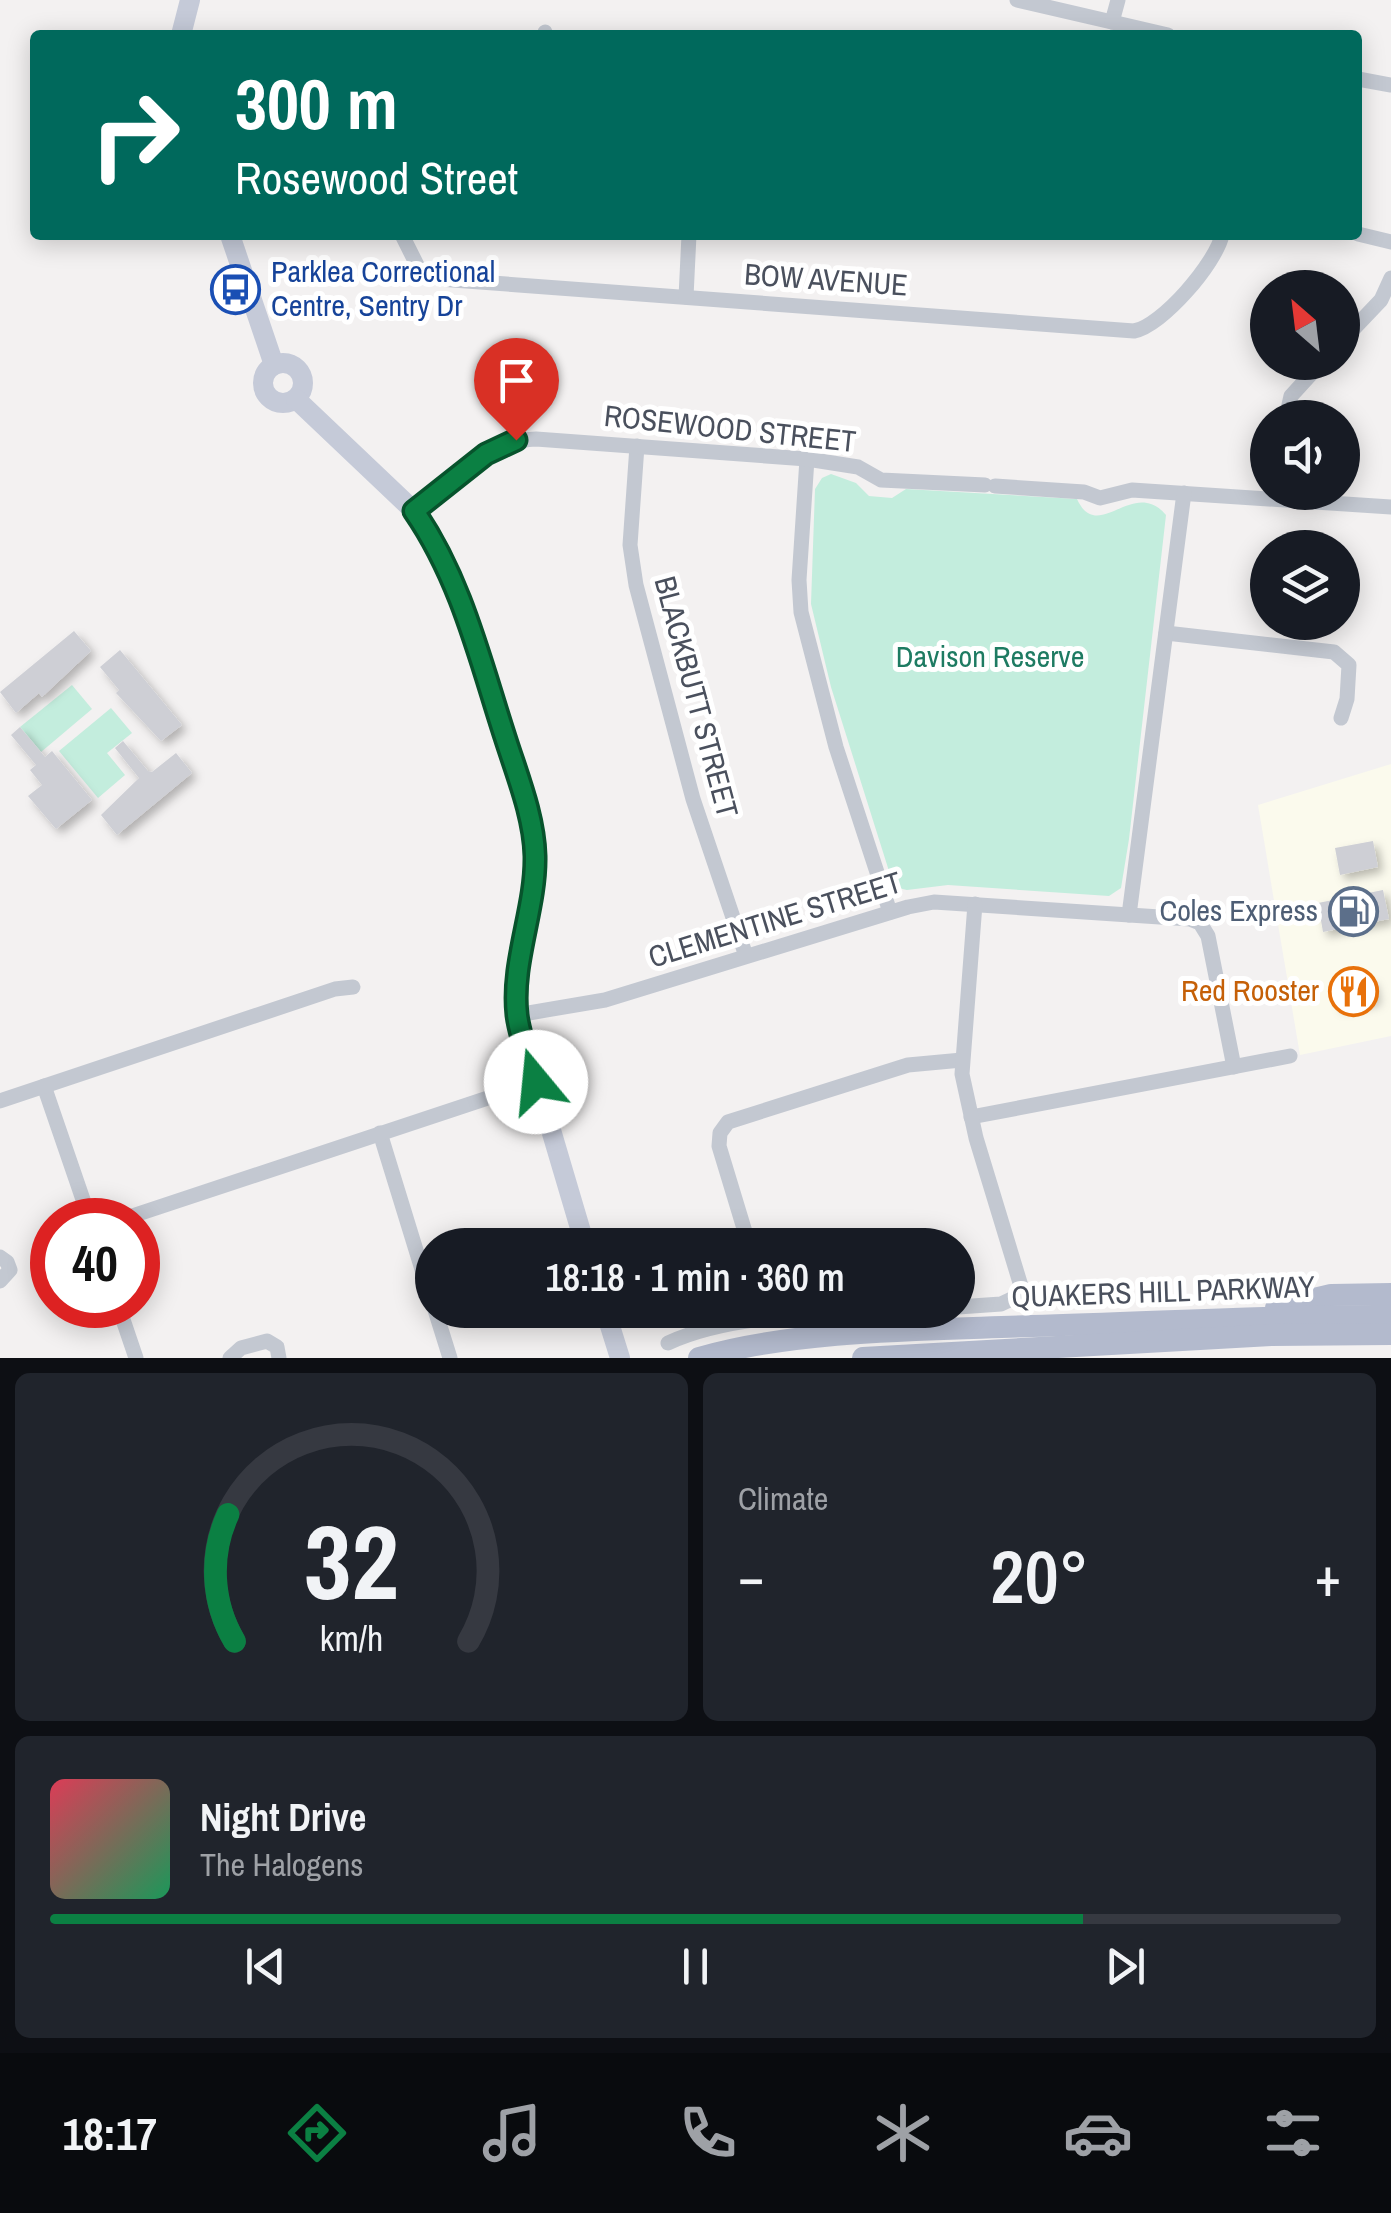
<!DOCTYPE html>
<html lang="en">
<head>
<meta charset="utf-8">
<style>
	:root { --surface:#171b24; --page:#20242c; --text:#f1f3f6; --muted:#9ea1a6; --line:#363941; --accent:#0b8043 }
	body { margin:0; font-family:"Archivo Narrow",sans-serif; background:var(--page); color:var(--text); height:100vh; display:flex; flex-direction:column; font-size:38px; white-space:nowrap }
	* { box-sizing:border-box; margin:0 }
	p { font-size:32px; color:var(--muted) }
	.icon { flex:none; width:55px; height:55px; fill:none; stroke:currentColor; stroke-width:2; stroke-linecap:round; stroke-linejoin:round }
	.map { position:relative; height:1358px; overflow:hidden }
	.side { display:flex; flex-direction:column; gap:15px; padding:15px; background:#0d0f14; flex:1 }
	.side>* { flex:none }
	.hud { position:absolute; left:30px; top:30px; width:1332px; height:210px; border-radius:10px; box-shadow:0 5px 25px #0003; background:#00695c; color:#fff; overflow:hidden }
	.needle { width:65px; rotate:332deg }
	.fabs { position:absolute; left:1250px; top:270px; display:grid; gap:20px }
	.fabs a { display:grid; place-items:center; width:110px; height:110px; border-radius:50%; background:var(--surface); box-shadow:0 5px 25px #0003; font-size:50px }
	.speed { position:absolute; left:30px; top:1198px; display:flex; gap:20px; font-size:50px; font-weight:700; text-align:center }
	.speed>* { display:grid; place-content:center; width:130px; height:130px; border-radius:50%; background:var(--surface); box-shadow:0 5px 25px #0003; line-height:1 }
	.speed .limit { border:15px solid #d22; background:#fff; color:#111 }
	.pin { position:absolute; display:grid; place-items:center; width:85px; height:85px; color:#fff; margin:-102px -42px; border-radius:50% 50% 50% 0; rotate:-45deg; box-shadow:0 0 10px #0007 }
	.pin .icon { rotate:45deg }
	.me { position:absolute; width:110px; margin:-55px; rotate:343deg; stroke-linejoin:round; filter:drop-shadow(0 0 8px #0008) }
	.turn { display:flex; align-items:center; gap:35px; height:210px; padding:0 40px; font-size:45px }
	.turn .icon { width:130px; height:130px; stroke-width:2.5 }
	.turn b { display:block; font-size:70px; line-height:85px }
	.big { font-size:75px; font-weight:600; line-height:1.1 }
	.side .tile { flex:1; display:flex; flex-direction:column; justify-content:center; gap:15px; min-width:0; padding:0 35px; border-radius:15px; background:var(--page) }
	.side .dial { align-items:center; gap:0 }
	.dial svg { height:260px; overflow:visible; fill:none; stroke:var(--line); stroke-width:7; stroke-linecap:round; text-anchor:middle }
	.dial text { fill:var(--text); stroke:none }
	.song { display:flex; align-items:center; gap:30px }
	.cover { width:120px; height:120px; border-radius:15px; background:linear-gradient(135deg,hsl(350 70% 55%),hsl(150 70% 35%)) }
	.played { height:10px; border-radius:5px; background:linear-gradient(90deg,var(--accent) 80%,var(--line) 80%) }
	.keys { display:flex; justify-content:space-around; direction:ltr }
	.heat { display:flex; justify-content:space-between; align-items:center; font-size:55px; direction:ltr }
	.side .tiles { flex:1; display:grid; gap:15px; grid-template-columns:1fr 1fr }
	.tile:last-child { grid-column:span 2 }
	.trip { position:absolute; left:415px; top:1228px; width:560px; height:100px; border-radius:50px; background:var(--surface); box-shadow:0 5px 25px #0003; font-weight:600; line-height:100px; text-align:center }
	.tabs { display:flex; height:160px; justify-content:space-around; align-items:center; background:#090b0e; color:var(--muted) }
	.tabs .icon { width:70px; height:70px }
	.tabs .on { color:var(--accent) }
	.tabs b { font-size:45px; color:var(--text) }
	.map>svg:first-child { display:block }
</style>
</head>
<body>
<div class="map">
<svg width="1391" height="1358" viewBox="0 0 1391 1358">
	<defs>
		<filter id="shadow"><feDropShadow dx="5" dy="5" stdDeviation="5" flood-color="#0004"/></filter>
	</defs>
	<rect width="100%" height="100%" fill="#f3f1f1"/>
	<path fill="#fbfaed" d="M1391 764V1036L1300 1055 1258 805Z"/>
	<g fill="#c3eddd">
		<path d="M831 474 856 483 869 496 892 498 906 489 1077 499C1098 545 1133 476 1166 515L1129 839 1121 888 1109 896 948 885 907 890 894 887 831 687 811 604 815 489 822 478Z"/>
		<path d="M72 685 92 709 41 752 20 727Z"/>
		<path d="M111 708 132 733 107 753 125 775 98 798 59 751Z"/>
	</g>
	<g fill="#cecfd5" filter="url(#shadow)">
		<path d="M74 631 91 651 42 697 39 693 16 713 0 692Z"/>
		<path d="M120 650 182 725 161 741 116 693 119 690 100 667Z"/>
		<path d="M20 727 45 757 52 751 92 800 56 829 28 796 42 785 30 770 36 765 11 735Z"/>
		<path d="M123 741 148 771 152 772 176 753 192 773 117 835 101 815 139 778 115 748Z"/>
		<path d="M1373 841 1378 867 1340 875 1335 848Z"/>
		<path d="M1383 890 1389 919 1323 932 1318 903Z"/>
		<path d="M1372 979 1376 1000 1337 1007 1334 986Z"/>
	</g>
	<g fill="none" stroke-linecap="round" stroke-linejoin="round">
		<g stroke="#c3c8d1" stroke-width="15">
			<path d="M1017 0 1168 35"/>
			<path d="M1112 22 1118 0"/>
			<path d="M545 32 546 35"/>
			<path d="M1358 79 1391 85"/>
			<path d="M1358 234 1391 242"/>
			<path d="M402 235 419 269 439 279 1134 331C1162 326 1216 263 1222 235"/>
			<path d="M686 297 689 235"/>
			<path d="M1342 341 1381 300 1391 278"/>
			<path d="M1286 418 1291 396 1322 362"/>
			<path d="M637 446 630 545 636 585 693 799 746 956"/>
			<path d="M807 459 799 580 801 612 836 747 890 912"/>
			<path d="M995 486 1084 492 1100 498 1132 490 1391 507"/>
			<path d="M414 511C451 483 487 441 536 439L807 459 858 467 881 480 985 485"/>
			<path d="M1166 633 1334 652 1349 665 1347 699 1341 718"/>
			<path d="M1129 915 1184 493"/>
			<path d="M517 1015 605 1000 908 907 934 902 1190 919 1200 923 1208 936 1234 1067"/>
			<path d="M44 1086 90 1220"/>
			<path d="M0 1101 335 989 353 987"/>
			<path d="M971 1117 1290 1056"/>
			<path d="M380 1133 432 1302"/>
			<path d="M120 1220 536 1082"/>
			<path d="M749 1245 719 1146 720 1133 728 1122 908 1065 962 1060"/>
			<path d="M0 1257 7 1262 10 1270 0 1281"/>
			<path d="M118 1305 136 1358"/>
			<path d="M958 1307 1001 1304 1018 1296 1021 1286 976 1138 962 1074 975 904"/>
			<path d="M435 1310 450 1358"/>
			<path d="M668 1343C730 1314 824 1314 892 1310"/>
			<path d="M230 1358 241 1348 267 1341 277 1347 279 1358"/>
		</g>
		<g stroke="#c5cad8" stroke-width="20">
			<path d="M181 35 190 0"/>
			<path d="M230 235 274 365"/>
			<circle cx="283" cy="383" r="20"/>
			<path d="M296 399 414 511 438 547 454 582 519 782 533 834V884L518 978 517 1015 585 1245"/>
			<path d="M605 1310 620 1358"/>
		</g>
		<g stroke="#b3bacd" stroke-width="22">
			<path d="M1276 1308 1331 1295 1391 1294"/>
			<path d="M699 1358C798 1329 928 1330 1032 1326 1152 1323 1271 1315 1391 1316"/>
			<path d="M863 1358 1271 1335 1391 1334"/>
		</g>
	</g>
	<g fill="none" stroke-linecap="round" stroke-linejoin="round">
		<defs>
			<path id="route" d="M516 440 486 454 414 511C461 579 480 660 505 737 517 775 534 816 535 856 536 909 511 962 517 1015 520 1038 529 1060 536 1082"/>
		</defs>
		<use href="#route" stroke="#07532c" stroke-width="25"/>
		<use href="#route" stroke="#0b8043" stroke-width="18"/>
	</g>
	<defs>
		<symbol id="bus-ring" viewBox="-11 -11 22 22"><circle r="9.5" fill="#fff" stroke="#1a4fb4" stroke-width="1.5"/><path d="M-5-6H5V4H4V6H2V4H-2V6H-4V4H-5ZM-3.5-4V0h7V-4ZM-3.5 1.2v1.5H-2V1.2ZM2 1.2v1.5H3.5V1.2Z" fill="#1a4fb4"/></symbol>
		<symbol id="fuel-ring" viewBox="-11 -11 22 22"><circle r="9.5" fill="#fff" stroke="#5c6f8a" stroke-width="1.5"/><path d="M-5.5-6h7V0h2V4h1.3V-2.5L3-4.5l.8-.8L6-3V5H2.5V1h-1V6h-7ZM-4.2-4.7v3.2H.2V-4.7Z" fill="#5c6f8a"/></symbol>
		<symbol id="restaurant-ring" viewBox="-11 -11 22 22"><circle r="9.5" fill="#fff" stroke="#e8710a" stroke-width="1.5"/><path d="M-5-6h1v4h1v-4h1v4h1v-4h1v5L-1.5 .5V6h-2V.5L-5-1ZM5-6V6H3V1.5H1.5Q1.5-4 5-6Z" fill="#e8710a"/></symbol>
	</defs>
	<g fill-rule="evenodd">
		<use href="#bus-ring" x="208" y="262" width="55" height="55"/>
		<use href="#fuel-ring" x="1326" y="884" width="55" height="55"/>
		<use href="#restaurant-ring" x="1326" y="964" width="55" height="55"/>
	</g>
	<g text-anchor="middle" stroke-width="10" stroke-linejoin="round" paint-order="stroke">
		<g font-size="30" fill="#164399" stroke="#fff" text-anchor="start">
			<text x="271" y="282">Parklea Correctional<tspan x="271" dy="34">Centre, Sentry Dr</tspan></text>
		</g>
		<g font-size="30" fill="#4a505d" stroke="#fff">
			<text transform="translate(826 280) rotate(4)" y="10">BOW AVENUE</text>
			<text transform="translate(730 429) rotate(6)" y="10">ROSEWOOD STREET</text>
			<text transform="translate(696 697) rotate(75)" y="10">BLACKBUTT STREET</text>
			<text transform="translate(775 920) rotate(-17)" y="10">CLEMENTINE STREET</text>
			<text transform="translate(1163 1292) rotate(-2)" y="10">QUAKERS HILL PARKWAY</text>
		</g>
		<g font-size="30" fill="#1e7b62" stroke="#fff">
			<text x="990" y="667">Davison Reserve</text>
		</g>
		<g font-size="30" fill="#4e5e75" stroke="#fff" text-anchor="end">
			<text x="1318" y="921">Coles Express</text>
		</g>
		<g font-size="30" fill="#c56008" stroke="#fff" text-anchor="end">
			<text x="1319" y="1001">Red Rooster</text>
		</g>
	</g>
</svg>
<div class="fabs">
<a><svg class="needle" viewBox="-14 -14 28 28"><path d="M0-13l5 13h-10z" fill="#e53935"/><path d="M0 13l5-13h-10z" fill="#9ea1a6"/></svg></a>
<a><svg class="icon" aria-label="sound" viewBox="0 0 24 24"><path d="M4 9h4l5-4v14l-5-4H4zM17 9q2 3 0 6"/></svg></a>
<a><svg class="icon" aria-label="layers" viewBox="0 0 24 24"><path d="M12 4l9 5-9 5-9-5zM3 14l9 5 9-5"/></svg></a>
</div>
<div class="speed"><div class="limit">40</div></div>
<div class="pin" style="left:516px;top:440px;background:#d93025"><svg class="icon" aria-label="arrive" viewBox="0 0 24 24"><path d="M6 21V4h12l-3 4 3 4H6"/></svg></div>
<svg class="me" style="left:536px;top:1082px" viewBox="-20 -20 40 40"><circle r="19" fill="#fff"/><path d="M0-13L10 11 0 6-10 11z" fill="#0b8043"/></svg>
<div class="trip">18:18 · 1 min · 360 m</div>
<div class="hud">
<div class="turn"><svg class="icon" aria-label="right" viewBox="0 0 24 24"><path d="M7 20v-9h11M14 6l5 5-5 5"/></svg><div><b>300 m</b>Rosewood Street</div></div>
</div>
</div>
<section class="side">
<div class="tiles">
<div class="tile dial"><svg viewBox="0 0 100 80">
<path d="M14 69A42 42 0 1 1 86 69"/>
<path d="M14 69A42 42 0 0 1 12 30" stroke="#0b8043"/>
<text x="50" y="56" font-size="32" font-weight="700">32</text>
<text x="50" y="72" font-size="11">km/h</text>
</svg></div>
<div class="tile"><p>Climate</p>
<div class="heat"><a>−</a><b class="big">20°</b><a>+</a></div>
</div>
<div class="tile">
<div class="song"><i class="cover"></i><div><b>Night Drive</b><p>The Halogens</p></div></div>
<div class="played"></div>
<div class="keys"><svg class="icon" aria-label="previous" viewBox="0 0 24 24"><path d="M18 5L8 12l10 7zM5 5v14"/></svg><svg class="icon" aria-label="pause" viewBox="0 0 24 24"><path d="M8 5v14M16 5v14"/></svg><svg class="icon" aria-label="next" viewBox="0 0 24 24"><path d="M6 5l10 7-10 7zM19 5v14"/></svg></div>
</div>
</div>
</section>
<nav class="tabs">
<b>18:17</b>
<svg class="icon on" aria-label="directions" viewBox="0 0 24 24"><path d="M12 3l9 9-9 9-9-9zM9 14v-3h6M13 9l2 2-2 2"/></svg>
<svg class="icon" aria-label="music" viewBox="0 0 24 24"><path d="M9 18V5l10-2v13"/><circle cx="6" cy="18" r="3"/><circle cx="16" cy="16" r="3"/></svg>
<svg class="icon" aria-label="phone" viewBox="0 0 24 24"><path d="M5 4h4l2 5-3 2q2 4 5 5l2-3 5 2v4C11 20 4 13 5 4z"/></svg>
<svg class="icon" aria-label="climate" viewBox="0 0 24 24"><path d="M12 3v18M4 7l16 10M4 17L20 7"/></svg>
<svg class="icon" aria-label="car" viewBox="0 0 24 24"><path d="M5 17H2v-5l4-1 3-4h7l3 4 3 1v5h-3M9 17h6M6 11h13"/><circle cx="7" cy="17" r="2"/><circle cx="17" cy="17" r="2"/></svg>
<svg class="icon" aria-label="filters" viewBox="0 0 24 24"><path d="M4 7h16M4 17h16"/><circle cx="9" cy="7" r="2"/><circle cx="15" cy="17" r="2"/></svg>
</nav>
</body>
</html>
